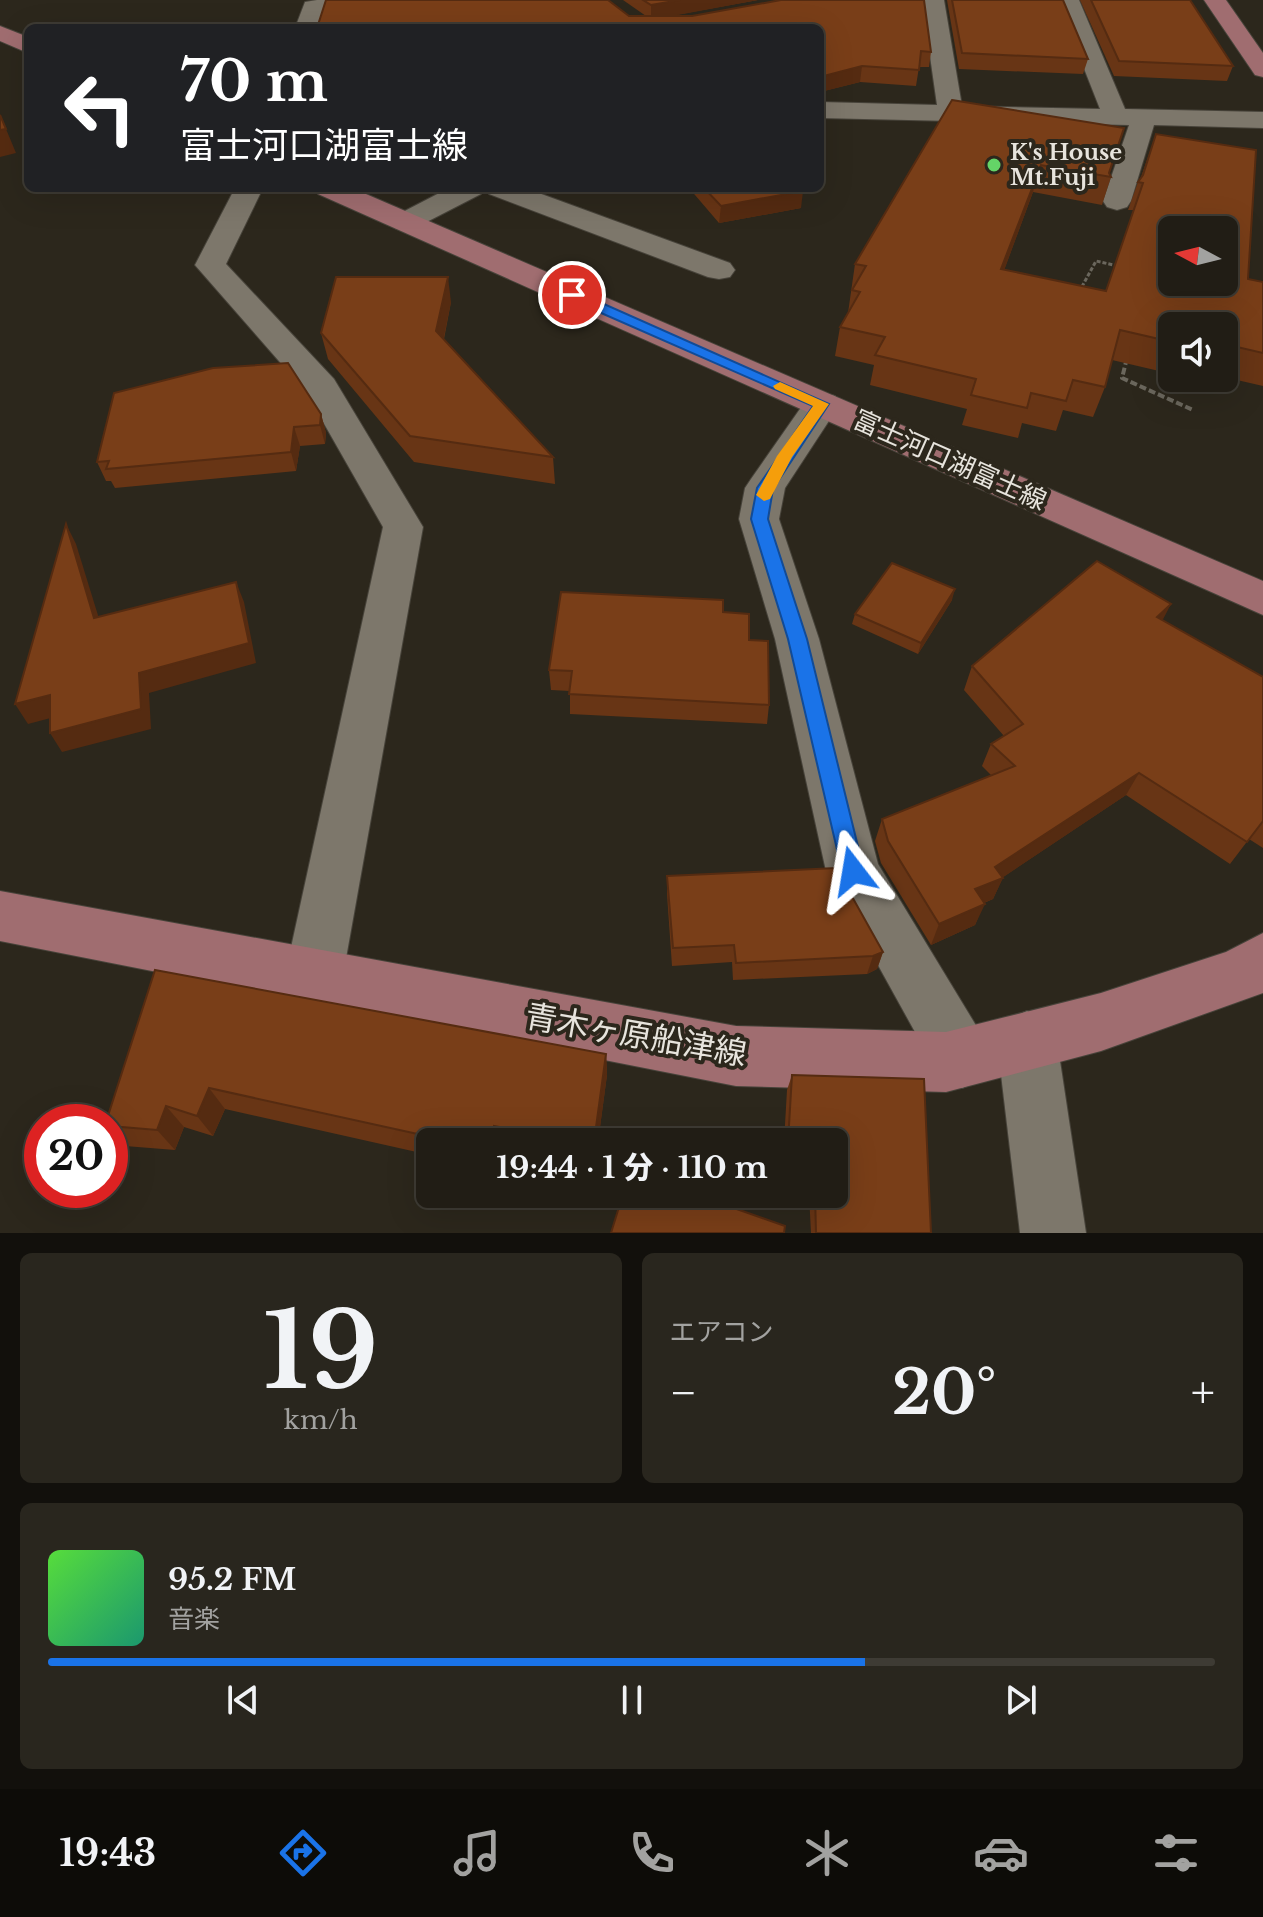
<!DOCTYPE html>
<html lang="ja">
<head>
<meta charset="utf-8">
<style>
	:root { --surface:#211d15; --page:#29261e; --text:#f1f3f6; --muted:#a2a2a0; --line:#3e3b34; --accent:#1a73e8 }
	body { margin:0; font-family:"Libre Baskerville","Noto Sans JP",serif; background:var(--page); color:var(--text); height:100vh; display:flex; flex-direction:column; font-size:30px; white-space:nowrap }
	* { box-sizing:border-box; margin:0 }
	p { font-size:26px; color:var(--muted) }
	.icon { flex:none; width:44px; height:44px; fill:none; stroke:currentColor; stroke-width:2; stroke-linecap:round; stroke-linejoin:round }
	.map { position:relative; height:1233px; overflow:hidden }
	.drawer { display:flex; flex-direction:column; gap:20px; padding:20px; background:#12100c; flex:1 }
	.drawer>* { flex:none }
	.banner { position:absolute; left:24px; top:24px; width:800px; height:168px; border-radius:12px; box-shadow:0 8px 32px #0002,0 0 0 2px var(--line); background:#202124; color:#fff; overflow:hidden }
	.needle { width:52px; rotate:277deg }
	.buttons { position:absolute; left:1158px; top:216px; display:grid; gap:16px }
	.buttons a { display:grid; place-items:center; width:80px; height:80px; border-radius:12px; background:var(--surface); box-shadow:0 8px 32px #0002,0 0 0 2px var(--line); font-size:40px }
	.speed { position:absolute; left:24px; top:1104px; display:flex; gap:16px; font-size:40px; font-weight:700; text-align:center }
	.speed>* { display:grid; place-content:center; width:104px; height:104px; border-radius:50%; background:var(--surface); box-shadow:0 8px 32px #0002,0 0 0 2px var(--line); line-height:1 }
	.speed .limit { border:12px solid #d22; background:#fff; color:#111 }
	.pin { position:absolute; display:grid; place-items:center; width:68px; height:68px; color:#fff; margin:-34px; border:4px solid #fff; border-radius:50%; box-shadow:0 2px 8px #0007 }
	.me { position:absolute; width:88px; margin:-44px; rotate:346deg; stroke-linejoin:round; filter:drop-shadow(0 0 6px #0008) }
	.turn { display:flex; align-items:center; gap:28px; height:168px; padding:0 24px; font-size:36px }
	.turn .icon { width:104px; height:104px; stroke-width:2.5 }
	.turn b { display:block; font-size:56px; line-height:68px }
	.big { font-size:60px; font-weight:800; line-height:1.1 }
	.drawer .tile { flex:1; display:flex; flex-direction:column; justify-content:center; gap:12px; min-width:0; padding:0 28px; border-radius:12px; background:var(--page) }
	.drawer .dial { align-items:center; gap:0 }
	.dial b { font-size:104px; line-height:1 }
	.song { display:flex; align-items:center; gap:24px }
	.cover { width:96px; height:96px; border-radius:12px; background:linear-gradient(135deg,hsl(110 70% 55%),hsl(160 70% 35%)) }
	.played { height:8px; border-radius:4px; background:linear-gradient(90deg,var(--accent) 70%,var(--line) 70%) }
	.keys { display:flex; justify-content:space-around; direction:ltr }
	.heat { display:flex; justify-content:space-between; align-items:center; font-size:44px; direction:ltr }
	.drawer .tiles { flex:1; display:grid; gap:20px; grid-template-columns:1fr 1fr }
	.tile:last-child { grid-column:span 2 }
	.trip { position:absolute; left:416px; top:1128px; width:432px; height:80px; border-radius:12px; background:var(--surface); box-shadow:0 8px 32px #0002,0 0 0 2px var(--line); font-weight:800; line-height:80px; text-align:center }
	.menu { display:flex; height:128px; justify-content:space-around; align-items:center; background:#0d0c08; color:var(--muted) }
	.menu .icon { width:56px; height:56px }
	.menu .selected { color:var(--accent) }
	.menu b { font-size:36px; color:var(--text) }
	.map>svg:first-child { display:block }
</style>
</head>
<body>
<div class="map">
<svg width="1263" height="1233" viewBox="0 0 1263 1233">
	<rect width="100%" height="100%" fill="#2c271c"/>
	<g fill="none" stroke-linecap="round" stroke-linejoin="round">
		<defs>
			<g id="minor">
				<path d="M317 0H369L365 4 322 12 317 28H295L305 2Z"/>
				<path d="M922 0H944L962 106 1100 109 1057 0H1079L1125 109 1263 112V128L1154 125 1131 201 1127 207 1117 210 1107 207 1103 201 1129 125 820 118V102L937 105Z"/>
				<path d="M235 188H263L226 264 334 379 423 527 343 975 334 994 314 1002 294 994 285 975 383 527 306 392 195 265Z"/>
				<path d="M449 188H525L730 263 735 270 730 277 719 279 708 277 489 194 485 188 481 194 415 228 405 231 395 228 390 222 395 216Z"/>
				<path d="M822 393 835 396 840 404 785 488 779 519 819 639 878 864 983 1037 992 1058 983 1079 962 1088 941 1079 826 871 775 639 739 519 745 488 751 479 809 396Z"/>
				<path d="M1027 1011 1048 1020 1057 1041 1086 1233H1020L997 1041 1006 1020Z"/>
			</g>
			<g id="major">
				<path d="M1204 0H1226L1263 53V77L1255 75Z"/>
				<path d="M0 26 28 37V53L0 41Z"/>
				<path d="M314 188H352L1263 581V615L318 194Z"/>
				<path d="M0 891 736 1026 946 1032 1101 993 1226 952 1263 933V993L1101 1051 946 1092 736 1086 0 941Z"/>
			</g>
		</defs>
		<use href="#minor" stroke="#47433a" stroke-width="2"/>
		<use href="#major" stroke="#47433a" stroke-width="2"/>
		<path stroke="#6b675d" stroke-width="3" stroke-dasharray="4 2" stroke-linecap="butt" d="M1079 292 1096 261 1118 266"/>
		<path stroke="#6b675d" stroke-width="4" stroke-dasharray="7 3" stroke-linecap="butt" d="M1127 358 1122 378 1193 410"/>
		<use href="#minor" fill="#7d776b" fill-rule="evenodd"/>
		<use href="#major" fill="#a06d70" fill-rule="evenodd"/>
	</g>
	<g fill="#683515">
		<path d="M326 0H608L629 16H646L623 0H758L670 16H692L781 0H924L931 52 929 67H919L916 86 860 82 820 92V28H317Z"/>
		<path d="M947 0H1063L1088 59 1083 74 959 69Z"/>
		<path d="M1080 0H1190L1233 66 1227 81 1114 76Z"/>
		<path d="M952 100 1109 173 1111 177 1102 205 1033 192 1004 270 1106 291 1134 210H1128L1138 182 1141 177 1156 134 1248 279 1263 282V386L1224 377V326H1172V374L1112 360 1105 387 1093 417 1063 410 1056 431 1022 423 1018 438 962 425 967 409 870 385 874 365 835 356 840 327 848 313 855 264Z"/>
		<path d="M689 188H801V208L719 223Z"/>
		<path d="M451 302 444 339 553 457 555 484 414 462 328 359 321 333Z"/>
		<path d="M321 414 326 433 325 444 300 446 296 471 115 488 111 481H106L97 462Z"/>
		<path d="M952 600 918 654 852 624 855 614Z"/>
		<path d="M723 612 749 640 769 705 767 724 570 714V691L551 690 549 670Z"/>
		<path d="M1162 620 1263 677V848L1249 839 1230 864 1126 795 1003 877 993 899 984 903 975 925 931 945 881 863 875 841 882 819 991 775 982 766 991 744 1004 736 964 690 972 666Z"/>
		<path d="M667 876 883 952 877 969 867 974 733 980 732 962 672 966 667 894Z"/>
		<path d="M155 970 606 1054 607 1075 598 1142H430V1155L225 1109 213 1136 184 1127 175 1150 125 1146 110 1131V1122Z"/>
		<path d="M792 1075 931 1233H811L809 1194H834V1142H784L787 1090Z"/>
	</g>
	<g fill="#552b11">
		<path d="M680 0H758L651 20V5Z"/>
		<path d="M862 66 860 82 820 92V77Z"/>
		<path d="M6 129 16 153 0 157V130Z"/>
		<path d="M1041 165 1033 192 994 298 1001 269Z"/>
		<path d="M803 191 801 208 719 223 721 206Z"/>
		<path d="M448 277 451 302 440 356 436 331Z"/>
		<path d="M321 414 326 433 325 444 320 425Z"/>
		<path d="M294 427 300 446 296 471 291 452Z"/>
		<path d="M66 524 76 544 105 638 94 618Z"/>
		<path d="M236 582 244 602 256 663 149 693 151 729 62 752 50 733 139 673Z"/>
		<path d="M955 589 952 600 918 654 921 643Z"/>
		<path d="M1171 604 1159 627 1157 617Z"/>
		<path d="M50 695 62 715 28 724 15 704Z"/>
		<path d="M1139 773 1126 795 999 880 1003 878 993 899 966 910 975 889 995 867Z"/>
		<path d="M985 904 975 925 931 945 939 924Z"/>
		<path d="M883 952 877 969 867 974 873 956Z"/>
		<path d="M606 1054 607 1075 598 1142H594Z"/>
		<path d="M209 1088 225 1109 213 1136 197 1116Z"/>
		<path d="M166 1106 184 1127 175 1150 157 1130Z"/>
		<path d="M494 1126 498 1142H493Z"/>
	</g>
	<g fill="#793e18" stroke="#552b11" stroke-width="2" fill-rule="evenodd">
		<path d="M326 0H608L629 16H692L781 0H924L931 52 921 51 919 70 862 66 820 77V28H317Z"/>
		<path d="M643 0H680L651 5Z"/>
		<path d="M952 0H1063L1088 59 962 53Z"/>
		<path d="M1091 0H1190L1233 66 1119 61Z"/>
		<path d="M952 100 1124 128 1109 173 1111 177 1041 165 1001 269 1106 291 1143 183 1138 182 1143 175 1156 134 1256 150 1248 279 1263 282V353L1224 344V326H1172V342L1120 330 1105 387 1073 380 1066 401 1031 393 1027 408 971 395 976 379 875 355 885 337 840 327 860 292 852 290 866 266 855 264ZM1172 230H1224V282H1172Z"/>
		<path d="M0 115 6 129 0 130Z"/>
		<path d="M704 188H801L803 191 721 206Z"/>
		<path d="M336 277H448L436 331 553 457 410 436 321 333Z"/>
		<path d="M288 363 321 414 320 425 294 427 291 452 106 469 109 461 97 462 114 393 213 368Z"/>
		<path d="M66 524 94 618 236 582 249 643 139 673 141 709 50 733V695L15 704Z"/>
		<path d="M1097 561 1171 604 1157 617 1263 677V821L1247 842 1139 773 995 867 1003 878 975 889 985 904 939 924 888 841 882 819 1015 766 991 744 1023 724 972 666Z"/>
		<path d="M892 563 955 589 921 643 855 614Z"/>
		<path d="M561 592 723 600V612L749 614V640L768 641 769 705 569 694 572 671 549 670Z"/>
		<path d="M836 868 883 952 873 956 736 963 734 945 673 948 667 876Z"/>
		<path d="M155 970 606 1054 594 1142H581L494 1126 493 1142H454L209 1088 197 1116 166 1106 157 1130 110 1126V1122H106Z"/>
		<path d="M792 1075 924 1079 931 1233H816L815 1194H834V1142H788Z"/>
		<path d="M623 1194H694L785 1226 784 1233H611Z"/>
	</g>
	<path fill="#1a73e8" stroke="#114b97" stroke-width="2" d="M567 292H577L829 404 773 489 768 519 807 639 864 871 861 878 853 881 845 878 842 871 788 639 751 519 757 488 813 406 567 298Z"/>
	<path fill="#f59e0b" d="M780 382 829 404 792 457 770 499 764 501 756 495 777 456 813 406 775 389 773 386Z"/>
	<circle fill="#64d467" stroke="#2c271c" stroke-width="3" cx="994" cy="165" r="8"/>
	<g text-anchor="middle" stroke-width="8" stroke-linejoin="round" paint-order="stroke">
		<g font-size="22" font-weight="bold" fill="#e7e4dd" stroke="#2c271c" text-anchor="start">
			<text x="1010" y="160">K's House<tspan x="1010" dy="25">Mt.Fuji</tspan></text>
		</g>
		<g font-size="26" fill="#e7e4dd" stroke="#2c271c">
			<text transform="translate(950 460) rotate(24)" y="9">富士河口湖富士線</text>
		</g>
		<g font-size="32" fill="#e7e4dd" stroke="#2c271c">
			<text transform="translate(636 1035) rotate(10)" y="11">青木ヶ原船津線</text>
		</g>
	</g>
</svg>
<div class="buttons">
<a><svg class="needle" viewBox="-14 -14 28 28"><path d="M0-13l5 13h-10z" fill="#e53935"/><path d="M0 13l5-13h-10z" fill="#a2a2a0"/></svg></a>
<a><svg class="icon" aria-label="sound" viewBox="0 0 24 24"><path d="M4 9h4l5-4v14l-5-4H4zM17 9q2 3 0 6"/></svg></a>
</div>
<div class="speed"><div class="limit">20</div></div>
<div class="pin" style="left:572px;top:295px;background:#d93025"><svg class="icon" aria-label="arrive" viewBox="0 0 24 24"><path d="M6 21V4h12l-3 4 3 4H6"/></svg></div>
<svg class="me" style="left:853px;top:871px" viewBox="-20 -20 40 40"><path d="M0-17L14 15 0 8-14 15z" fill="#1a73e8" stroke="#fff" stroke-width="4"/></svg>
<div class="trip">19:44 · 1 分 · 110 m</div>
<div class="banner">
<div class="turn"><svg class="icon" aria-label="left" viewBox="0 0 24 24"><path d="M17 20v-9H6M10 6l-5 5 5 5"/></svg><div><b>70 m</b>富士河口湖富士線</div></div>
</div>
</div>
<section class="drawer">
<div class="tiles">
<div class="tile dial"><b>19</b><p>km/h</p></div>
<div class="tile"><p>エアコン</p>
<div class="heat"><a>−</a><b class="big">20°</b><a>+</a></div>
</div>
<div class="tile">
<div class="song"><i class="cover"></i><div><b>95.2 FM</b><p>音楽</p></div></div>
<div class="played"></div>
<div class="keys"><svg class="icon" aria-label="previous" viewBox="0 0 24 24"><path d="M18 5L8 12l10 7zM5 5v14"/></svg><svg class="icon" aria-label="pause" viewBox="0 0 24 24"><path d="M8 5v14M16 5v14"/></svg><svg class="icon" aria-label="next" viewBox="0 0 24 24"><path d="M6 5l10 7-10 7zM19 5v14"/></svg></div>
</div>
</div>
</section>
<nav class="menu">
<b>19:43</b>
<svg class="icon selected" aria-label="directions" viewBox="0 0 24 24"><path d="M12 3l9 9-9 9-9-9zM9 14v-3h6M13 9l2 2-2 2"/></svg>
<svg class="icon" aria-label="music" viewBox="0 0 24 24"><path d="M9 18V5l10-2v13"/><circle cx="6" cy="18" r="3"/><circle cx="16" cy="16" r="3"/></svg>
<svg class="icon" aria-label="phone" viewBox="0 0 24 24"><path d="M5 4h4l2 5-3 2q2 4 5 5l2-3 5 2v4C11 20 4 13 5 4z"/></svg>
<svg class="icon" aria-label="climate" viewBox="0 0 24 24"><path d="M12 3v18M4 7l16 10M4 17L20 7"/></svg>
<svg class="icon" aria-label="car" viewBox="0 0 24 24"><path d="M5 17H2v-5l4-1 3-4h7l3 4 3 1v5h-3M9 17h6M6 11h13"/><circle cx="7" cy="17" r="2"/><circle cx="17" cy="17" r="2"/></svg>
<svg class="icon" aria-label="filters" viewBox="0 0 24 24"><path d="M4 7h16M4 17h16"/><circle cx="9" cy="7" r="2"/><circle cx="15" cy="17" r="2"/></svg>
</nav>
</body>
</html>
